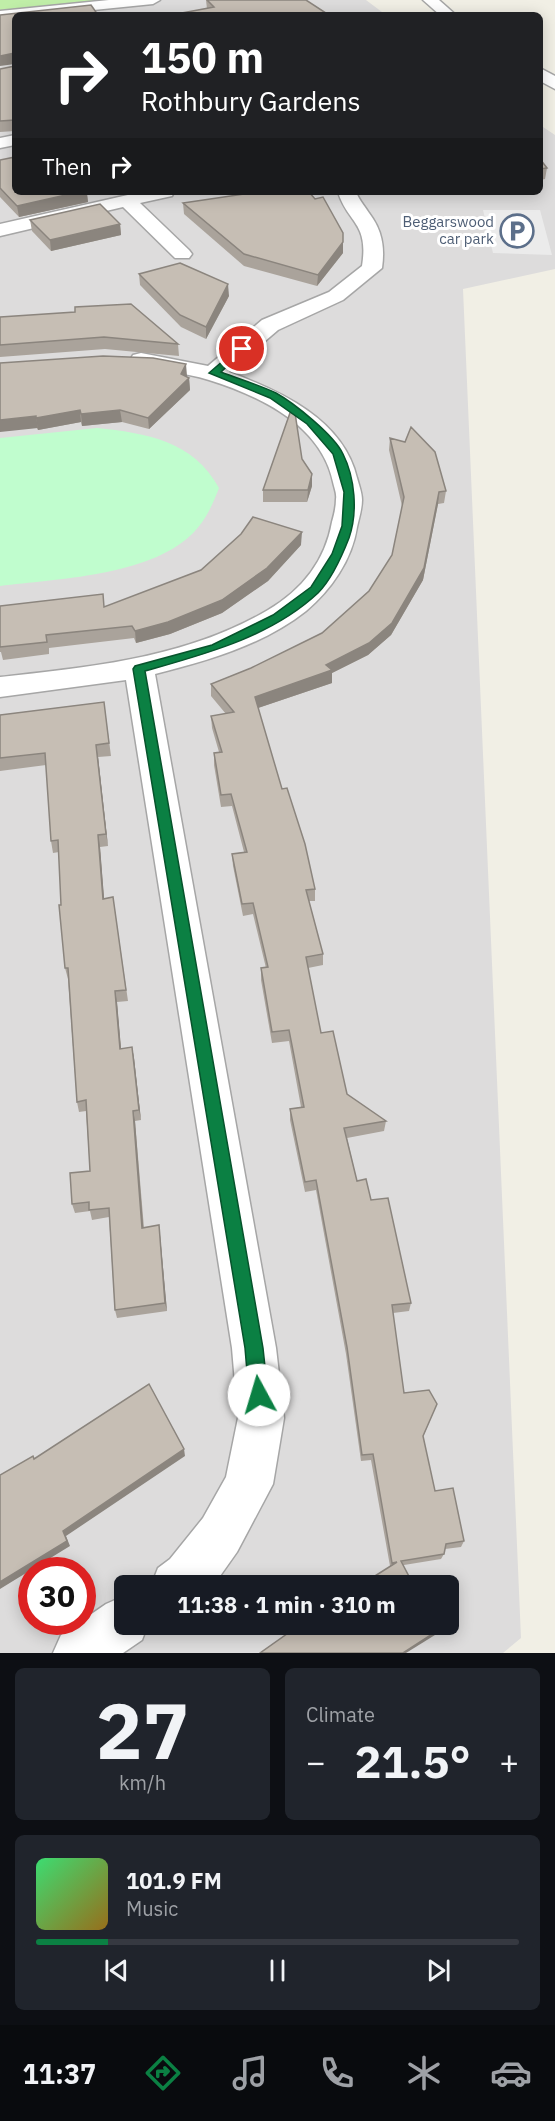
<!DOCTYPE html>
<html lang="en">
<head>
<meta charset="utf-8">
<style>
	:root { --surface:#171b24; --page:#20242c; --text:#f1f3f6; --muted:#9ea1a6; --line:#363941; --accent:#0b8043 }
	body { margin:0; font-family:"IBM Plex Sans",sans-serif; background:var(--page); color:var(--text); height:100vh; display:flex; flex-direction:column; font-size:22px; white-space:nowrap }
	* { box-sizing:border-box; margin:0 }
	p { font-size:20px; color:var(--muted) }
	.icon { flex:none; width:33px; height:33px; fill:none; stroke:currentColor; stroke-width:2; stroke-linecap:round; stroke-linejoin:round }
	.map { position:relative; height:1653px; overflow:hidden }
	.panel { display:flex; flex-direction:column; gap:15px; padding:15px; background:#0d0f14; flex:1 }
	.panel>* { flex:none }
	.top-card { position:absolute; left:12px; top:12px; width:531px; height:183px; border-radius:9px; box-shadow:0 3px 15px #0003; background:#202124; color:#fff; overflow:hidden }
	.speed { position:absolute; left:18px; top:1557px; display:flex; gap:12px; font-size:30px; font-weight:700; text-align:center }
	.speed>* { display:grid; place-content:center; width:78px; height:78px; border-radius:50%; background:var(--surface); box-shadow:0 3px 15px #0003; line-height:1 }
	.speed .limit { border:9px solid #d22; background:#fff; color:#111 }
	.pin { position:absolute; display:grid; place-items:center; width:51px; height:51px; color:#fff; margin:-26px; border:3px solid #fff; border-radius:50%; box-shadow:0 2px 6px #0007 }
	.me { position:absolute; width:66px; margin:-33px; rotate:354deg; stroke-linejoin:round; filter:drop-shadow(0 0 4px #0008) }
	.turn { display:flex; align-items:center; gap:21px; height:126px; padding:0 30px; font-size:27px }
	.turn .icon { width:78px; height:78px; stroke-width:2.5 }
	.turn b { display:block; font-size:42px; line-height:51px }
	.then { display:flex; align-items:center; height:57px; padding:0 30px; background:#0003; gap:12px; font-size:22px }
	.big { font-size:45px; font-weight:800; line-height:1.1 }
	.panel .widget { flex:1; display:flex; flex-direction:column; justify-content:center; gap:9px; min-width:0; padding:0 21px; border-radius:9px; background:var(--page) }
	.panel .dial { align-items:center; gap:0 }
	.dial b { font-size:78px; line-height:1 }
	.song { display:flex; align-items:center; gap:18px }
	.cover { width:72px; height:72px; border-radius:9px; background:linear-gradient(135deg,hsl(140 70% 55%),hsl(40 70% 35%)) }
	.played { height:6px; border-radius:3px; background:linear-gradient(90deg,var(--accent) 15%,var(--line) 15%) }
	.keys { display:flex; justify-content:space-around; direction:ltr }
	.heat { display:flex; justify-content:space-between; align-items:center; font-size:33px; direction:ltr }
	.panel .tiles { flex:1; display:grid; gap:15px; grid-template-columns:1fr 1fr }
	.widget:last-child { grid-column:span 2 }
	.trip { position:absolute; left:114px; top:1575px; width:345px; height:60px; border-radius:9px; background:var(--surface); box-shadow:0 3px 15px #0003; font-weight:800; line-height:60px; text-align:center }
	.menu { display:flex; height:96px; justify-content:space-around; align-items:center; background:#090b0e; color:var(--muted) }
	.menu .icon { width:42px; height:42px }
	.menu .current { color:var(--accent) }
	.menu b { font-size:27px; color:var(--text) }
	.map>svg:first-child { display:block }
</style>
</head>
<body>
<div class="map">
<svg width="555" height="1653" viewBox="0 0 555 1653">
	<rect width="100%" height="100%" fill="#f1efe5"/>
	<path fill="#dddcdc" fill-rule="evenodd" d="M137 0H366L386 15H15V192H540V125L555 135V269L463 289 521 1638 503 1653H0V14ZM32 1570H82V1622H32ZM124 1586H448V1624H124Z"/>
	<path fill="#c0eea8" d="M0 0H131L0 14Z"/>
	<path fill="#c0fdce" d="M97 428C146 433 194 441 219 488 212 506 205 522 191 535 148 576 56 579 0 586V438Z"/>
	<path fill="#ebebeb" d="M483 210H540L552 255 493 253Z"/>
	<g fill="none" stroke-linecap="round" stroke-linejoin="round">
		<defs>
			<g id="street">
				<path d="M109 0H160L153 4 44 15H15V18L0 19V11Z"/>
				<path d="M423 0H439L456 15H440Z"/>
				<path d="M540 68 555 76V89L540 81Z"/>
				<path d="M15 135V145L0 148V138Z"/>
				<path d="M141 192H174L172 196 140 203 189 250 192 254 189 258H175L123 207 0 236V224Z"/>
				<path d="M338 192H356C359 200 364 205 369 213 382 230 385 247 382 268L343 300 278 330 229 372C280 391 343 419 357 478 359 485 362 493 362 500 362 509 359 518 357 527 352 560 331 590 306 611 263 645 207 661 155 674L276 1348 284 1418 273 1484 237 1552 213 1586H151L158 1568 170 1559 203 1518 226 1477 238 1418 232 1348 126 680 0 697V677C91 667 187 658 268 610 302 590 325 561 332 522 334 515 336 507 336 499 337 494 334 487 333 482 321 425 260 396 209 380 184 372 158 371 133 365L130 360 133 355 141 353 208 366 262 320 329 292 362 266C369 222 348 224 338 192Z"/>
				<path d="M124 1596V1624H148L142 1640 123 1653H53L61 1635 106 1604Z"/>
			</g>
		</defs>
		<use href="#street" stroke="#a6a6a6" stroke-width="3"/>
		<use href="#street" fill="#fff" fill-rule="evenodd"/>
	</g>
	<g fill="#aaa39b">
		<path d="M206 0H306L207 9Z"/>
		<path d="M15 66V131L0 132V69Z"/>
		<path d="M540 159 547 168 545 179 540 180Z"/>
		<path d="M0 160 15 192H97L87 194 88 202 19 217 0 197Z"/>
		<path d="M183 203 343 253 317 286 244 266 184 214Z"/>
		<path d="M30 220 120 224 121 235 51 251 32 231Z"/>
		<path d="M139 274 229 296 206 339 181 327 140 285Z"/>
		<path d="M0 317 178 344 179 356 105 349 0 357Z"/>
		<path d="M0 363 186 364V377L189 378 190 390 149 429 122 422 82 426 81 422 38 430Z"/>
		<path d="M390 438 446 491 444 503 438 504 423 580 391 635 368 655 332 673V683L258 708 282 789 315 889V901H309L323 954V965L308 968 321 1033 347 1094 386 1121 384 1131 347 1138 357 1181 371 1200 411 1303 409 1311 393 1313 404 1393 434 1411 423 1437 435 1491 464 1541 461 1547 445 1549 444 1554 441 1559 404 1565 390 1566 371 1460 361 1461 346 1354 316 1190 305 1192 290 1120V1109L301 1107 289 1041 272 1043 261 980V968H266L253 914 243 916 233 866 232 854 244 852 232 806 221 807 214 765V753L219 752 212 728 211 716 226 714 211 696V684L251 668 322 633 369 591 392 555 402 506 389 450Z"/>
		<path d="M302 459 312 474V486L307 502H263V490Z"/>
		<path d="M301 545 268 581 222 613 170 634 136 643 134 638 49 648V654L3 660 1 652H0V606L105 607Z"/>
		<path d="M104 702 111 756 98 757 108 846 100 847 104 899 113 897 128 1001 117 1002 121 1049 132 1047 134 1058 141 1120 135 1121 144 1228 159 1225 160 1235 167 1311 117 1318 115 1310 109 1217 92 1220 90 1211 75 1213 72 1204 90 1171 86 1111 79 1112 77 1102 68 979 65 968 59 852 53 853 51 841 46 765 0 771V715Z"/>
	</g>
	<g fill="#8b857e">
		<path d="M15 53V64L0 66V56Z"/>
		<path d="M79 192H97L87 194 88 202 19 217 17 206Z"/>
		<path d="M120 224 121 235 51 251 50 240Z"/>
		<path d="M343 242V253L317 286 318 275Z"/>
		<path d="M228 284 229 296 206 339V327Z"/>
		<path d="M186 364 187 376 182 384 189 378 190 390 149 429 148 418 181 374Z"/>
		<path d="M80 410 81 422 38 430 36 418Z"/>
		<path d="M120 410 122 422 82 426 81 414Z"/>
		<path d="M36 416 38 428 0 432V420Z"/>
		<path d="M312 474V486L307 502 308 490Z"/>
		<path d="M439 492 438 504 423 580 391 635 368 655 332 673V683L255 709V697L326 665Z"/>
		<path d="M302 532 301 545 268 581 222 613 170 634 136 643 135 631Z"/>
		<path d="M96 745 98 757 108 846 106 834Z"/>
		<path d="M98 835 100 847 105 910 103 899Z"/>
		<path d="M115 991 117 1002 122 1060 120 1049Z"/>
		<path d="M132 1047 134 1058 141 1120 139 1110Z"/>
		<path d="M133 1111 135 1121 144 1237 142 1228Z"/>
		<path d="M159 1225 160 1235 167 1311 165 1303Z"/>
		<path d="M184 1449 185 1456 66 1536 70 1546 0 1589V1582L63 1531Z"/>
		<path d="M437 1631 435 1635 406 1653H403Z"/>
	</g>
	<g fill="#c6beb4" stroke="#8b857e" stroke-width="1.5">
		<path d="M207 0H306L329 15H171L214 7Z"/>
		<path d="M91 5 98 15H15V56V53L0 56V15Z"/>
		<path d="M15 66V120L0 121V69Z"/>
		<path d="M15 157V192H79L17 206 0 188V160Z"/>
		<path d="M540 159 547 168 540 169Z"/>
		<path d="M257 192H309L315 199 323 197 343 233V242L318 275 244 254 183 203Z"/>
		<path d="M100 204 120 224 50 240 30 220Z"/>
		<path d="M180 263 228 284 206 327 180 315 139 274Z"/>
		<path d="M131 304 178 344 104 337 0 345V317L75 312V307Z"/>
		<path d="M103 356 153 358 186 364 181 374 189 378 148 418 120 410 81 414 80 410 36 418V416L0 420V363Z"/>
		<path d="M291 410 295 413 302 459 312 474 308 490H263Z"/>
		<path d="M411 427 435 452 446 491 439 492 424 568 392 623 369 643 326 665 332 670 255 697 282 789 287 788 305 844 315 889 306 890 323 954 306 957 321 1033 333 1031 347 1094 386 1121 344 1128 357 1181 366 1179 371 1200 388 1198 411 1303 392 1305 404 1393 429 1390 437 1404 423 1436 435 1491 453 1488 464 1541 446 1544 444 1554 401 1561 414 1586H359L397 1562 392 1563 373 1454 362 1455 347 1347 316 1180 305 1182 290 1109 304 1107 289 1030 272 1032 261 968 268 967 253 903 242 904 232 854 247 852 231 794 221 795 214 753 222 752 211 716 234 712 211 684 251 668 322 633 369 591 392 555 404 497 390 438 405 442Z"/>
		<path d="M253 517 302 532 267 568 222 600 168 622 135 631 132 626 46 635 47 642 0 647V606L103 594 104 607 201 570 241 534Z"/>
		<path d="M104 702 109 743 96 745 106 834 98 835 103 899 113 897 126 990 115 991 120 1049 132 1047 139 1110 133 1111 142 1228 159 1225 165 1303 115 1310 109 1208 89 1210V1202L72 1204 70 1173 90 1171 86 1100 77 1102 68 968H65L59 905H61L58 840 51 841 45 753 0 758V715Z"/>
		<path d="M149 1384 184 1449 63 1531 67 1541 0 1582V1475L33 1456 34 1459Z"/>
		<path d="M301 1624H434L437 1631 403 1653H260Z"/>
	</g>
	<path fill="#0b8043" stroke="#07532c" stroke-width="1.5" d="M239 347 246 349 221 372C239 379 259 385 276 393 294 403 334 435 343 454 355 478 358 512 349 538 342 556 332 579 318 593 271 637 205 654 145 671L263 1348 268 1395 266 1401 259 1404 252 1401 249 1395 245 1348 133 669 135 666 212 645 273 615 311 587 332 554 342 526 344 492 333 454 307 424 270 398 209 373Z"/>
	<defs>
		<symbol id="parking-ring" viewBox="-11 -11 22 22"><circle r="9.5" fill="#fff" stroke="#5c6f8a" stroke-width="1.5"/><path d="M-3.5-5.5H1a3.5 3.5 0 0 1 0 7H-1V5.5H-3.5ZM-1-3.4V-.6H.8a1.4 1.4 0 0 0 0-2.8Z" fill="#5c6f8a"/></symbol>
	</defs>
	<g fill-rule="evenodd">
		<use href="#parking-ring" x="498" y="212" width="38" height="38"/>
	</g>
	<g text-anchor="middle" stroke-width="6" stroke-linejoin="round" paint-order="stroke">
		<g font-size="15" fill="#4e5e75" stroke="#fff" text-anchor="end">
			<text x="494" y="227">Beggarswood<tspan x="494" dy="17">car park</tspan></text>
		</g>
	</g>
</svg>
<div class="speed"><div class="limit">30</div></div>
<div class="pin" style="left:242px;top:349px;background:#d93025"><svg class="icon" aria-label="arrive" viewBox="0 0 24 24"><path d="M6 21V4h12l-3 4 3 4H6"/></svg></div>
<svg class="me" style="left:259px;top:1395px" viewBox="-20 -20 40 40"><circle r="19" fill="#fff"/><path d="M0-13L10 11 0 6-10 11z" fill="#0b8043"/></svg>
<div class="trip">11:38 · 1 min · 310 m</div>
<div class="top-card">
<div class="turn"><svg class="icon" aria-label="right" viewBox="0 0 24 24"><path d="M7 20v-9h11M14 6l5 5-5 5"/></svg><div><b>150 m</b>Rothbury Gardens</div></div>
<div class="then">Then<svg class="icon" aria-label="right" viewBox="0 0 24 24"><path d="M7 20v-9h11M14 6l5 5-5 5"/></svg></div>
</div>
</div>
<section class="panel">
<div class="tiles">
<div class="widget dial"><b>27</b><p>km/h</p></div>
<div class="widget"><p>Climate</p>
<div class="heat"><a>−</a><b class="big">21.5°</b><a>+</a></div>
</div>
<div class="widget">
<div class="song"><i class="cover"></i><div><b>101.9 FM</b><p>Music</p></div></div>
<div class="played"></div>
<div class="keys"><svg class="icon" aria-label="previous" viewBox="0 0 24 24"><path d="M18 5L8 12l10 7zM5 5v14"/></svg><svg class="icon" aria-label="pause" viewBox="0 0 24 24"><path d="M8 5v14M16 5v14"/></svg><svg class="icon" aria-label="next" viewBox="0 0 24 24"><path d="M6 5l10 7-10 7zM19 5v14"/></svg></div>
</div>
</div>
</section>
<nav class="menu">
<b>11:37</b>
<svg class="icon current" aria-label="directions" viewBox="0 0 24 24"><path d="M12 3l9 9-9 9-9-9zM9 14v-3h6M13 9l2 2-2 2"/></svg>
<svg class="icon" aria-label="music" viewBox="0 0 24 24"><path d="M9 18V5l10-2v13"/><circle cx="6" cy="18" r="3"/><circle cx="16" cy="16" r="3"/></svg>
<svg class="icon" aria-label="phone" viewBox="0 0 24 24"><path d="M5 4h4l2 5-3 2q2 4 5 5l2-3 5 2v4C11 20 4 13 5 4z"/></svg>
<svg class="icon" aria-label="climate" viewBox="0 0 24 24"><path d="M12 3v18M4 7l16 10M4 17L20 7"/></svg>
<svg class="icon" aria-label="car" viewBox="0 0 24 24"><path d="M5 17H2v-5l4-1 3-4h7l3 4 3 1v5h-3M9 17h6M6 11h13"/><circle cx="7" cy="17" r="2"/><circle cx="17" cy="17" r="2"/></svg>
</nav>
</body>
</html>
